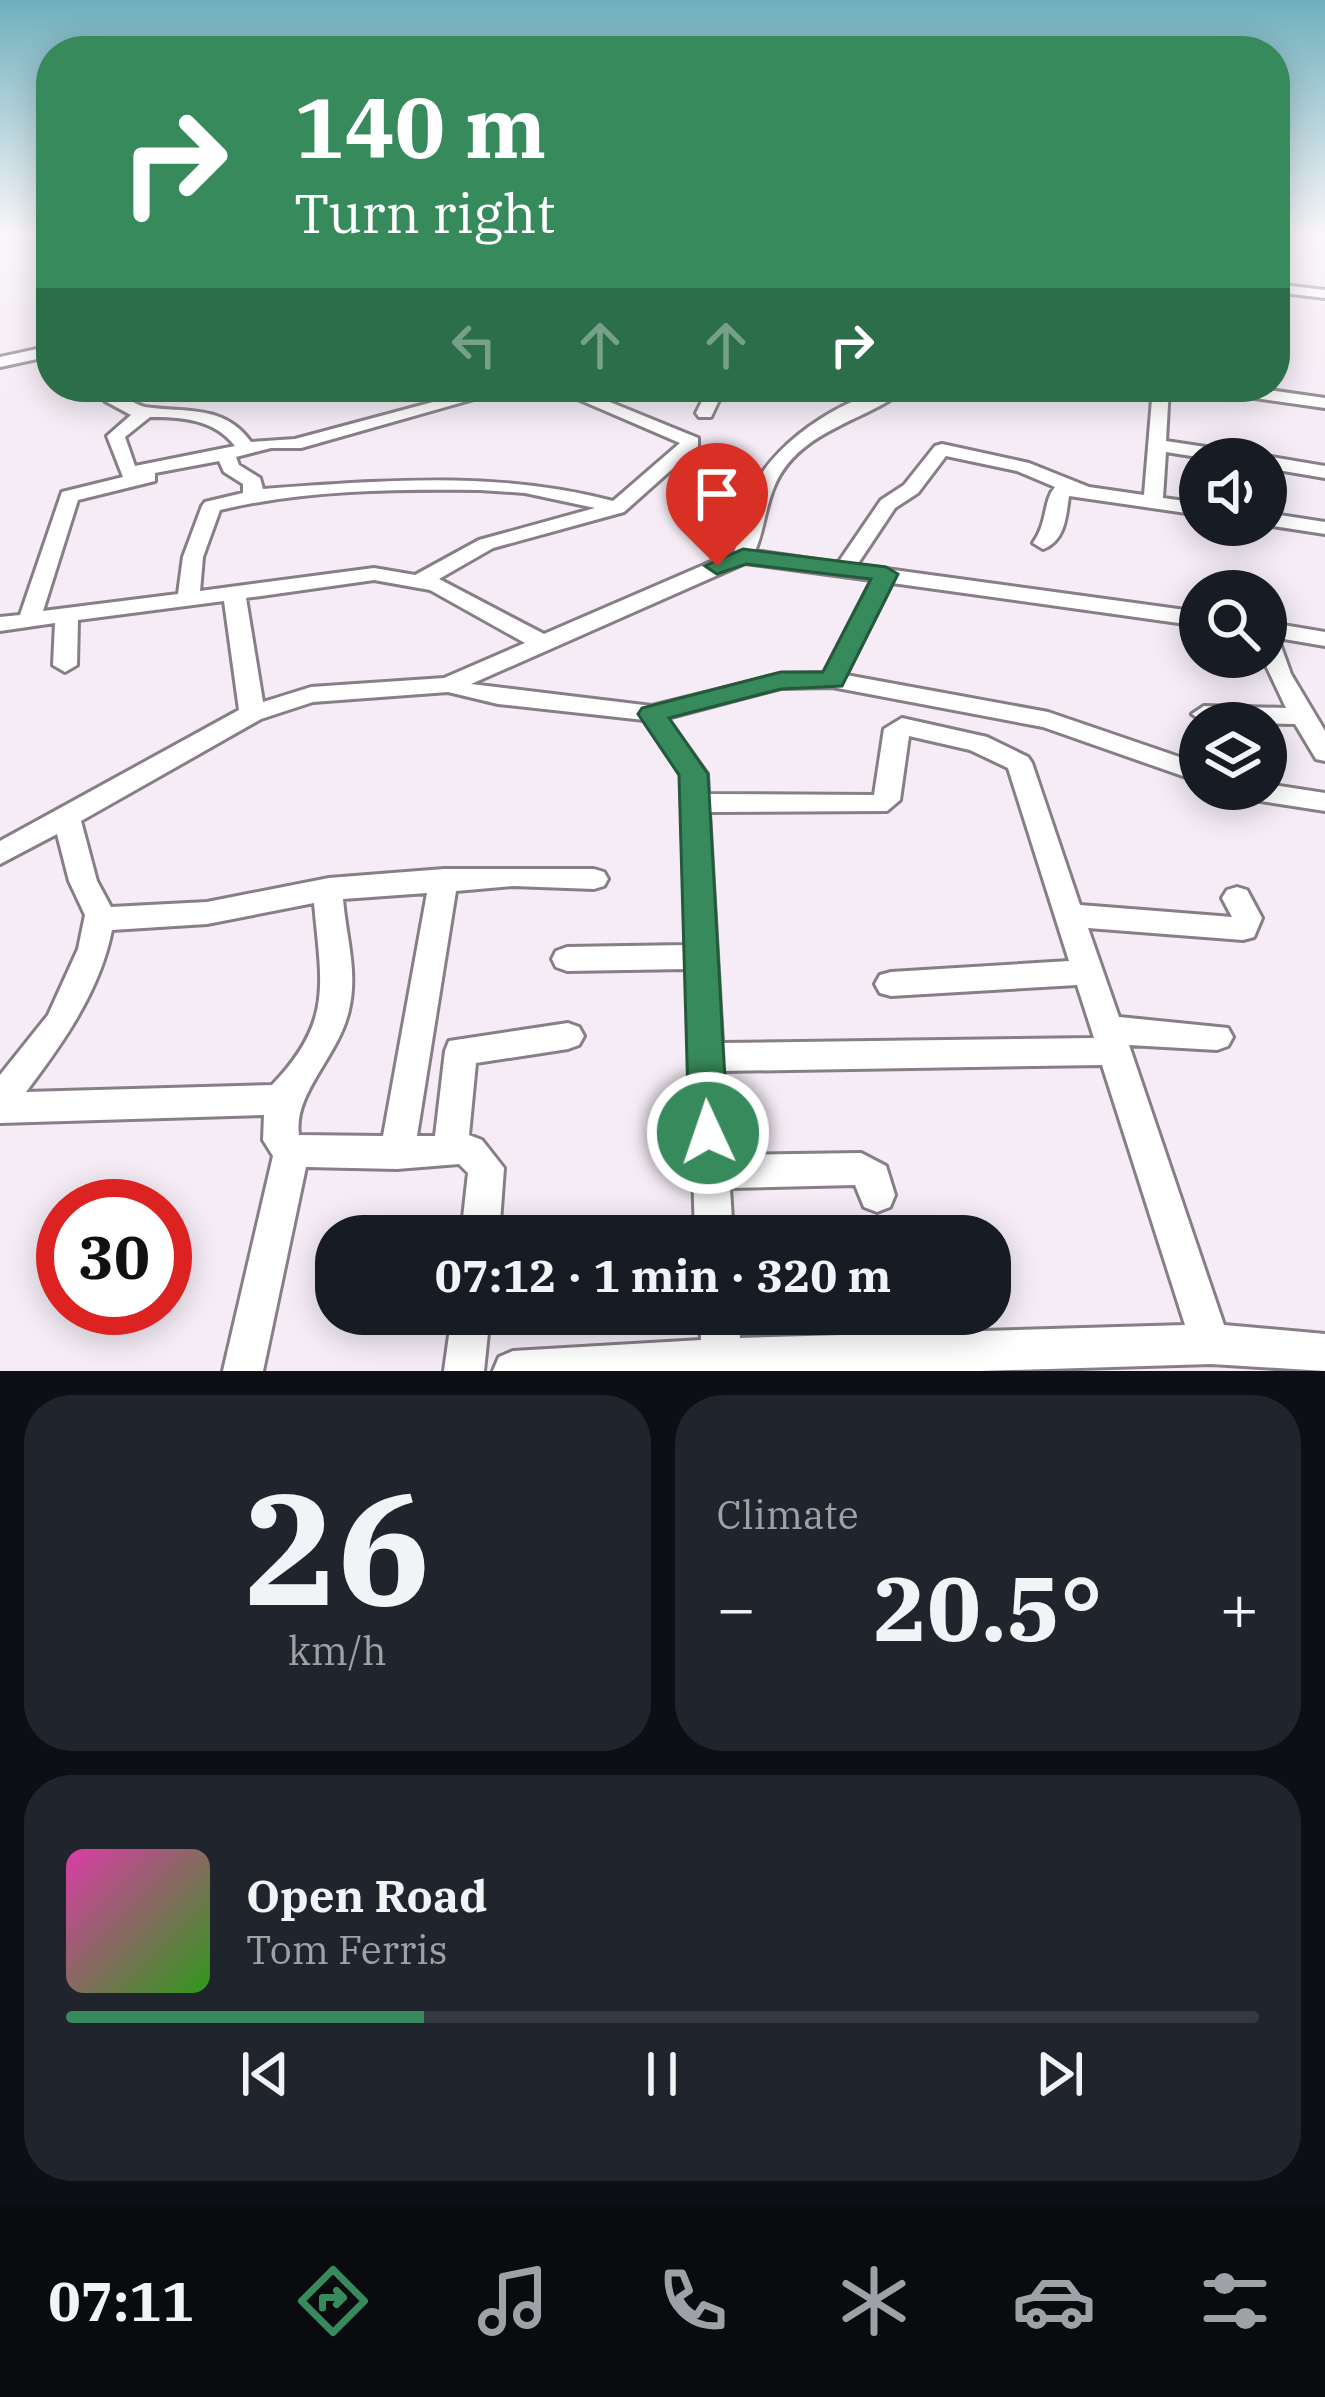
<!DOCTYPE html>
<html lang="en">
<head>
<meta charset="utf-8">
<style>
	:root { --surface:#171b24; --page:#20242c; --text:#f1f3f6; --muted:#9ea1a6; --line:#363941; --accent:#378a5c }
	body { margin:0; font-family:"IBM Plex Serif",serif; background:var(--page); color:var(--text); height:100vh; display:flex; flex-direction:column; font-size:45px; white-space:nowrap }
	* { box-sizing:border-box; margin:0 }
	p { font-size:39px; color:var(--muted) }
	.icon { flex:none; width:66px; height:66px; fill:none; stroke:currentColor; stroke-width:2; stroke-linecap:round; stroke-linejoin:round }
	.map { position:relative; height:1371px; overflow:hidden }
	.drawer { display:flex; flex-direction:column; gap:24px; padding:24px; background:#0d0f14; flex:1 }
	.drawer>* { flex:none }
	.top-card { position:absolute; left:36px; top:36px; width:1254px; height:366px; border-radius:48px; box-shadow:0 6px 30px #0003; background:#378a5c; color:#fff; overflow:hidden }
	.buttons { position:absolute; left:1179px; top:438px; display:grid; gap:24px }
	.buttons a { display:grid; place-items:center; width:108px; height:108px; border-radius:50%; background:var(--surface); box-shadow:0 6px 30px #0003; font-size:60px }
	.speed { position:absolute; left:36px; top:1179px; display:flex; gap:24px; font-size:60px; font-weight:700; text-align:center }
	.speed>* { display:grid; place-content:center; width:156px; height:156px; border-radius:50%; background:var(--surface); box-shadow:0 6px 30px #0003; line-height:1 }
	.speed .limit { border:18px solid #d22; background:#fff; color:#111 }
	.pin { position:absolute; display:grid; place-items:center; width:102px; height:102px; color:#fff; margin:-123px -51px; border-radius:50% 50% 50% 0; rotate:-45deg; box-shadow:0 0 12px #0007 }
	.pin .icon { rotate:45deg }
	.me { position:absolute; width:132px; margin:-66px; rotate:357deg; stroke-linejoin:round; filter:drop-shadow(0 0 9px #0008) }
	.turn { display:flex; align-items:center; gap:42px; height:252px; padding:0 60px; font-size:54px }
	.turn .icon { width:156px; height:156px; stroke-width:2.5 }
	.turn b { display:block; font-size:84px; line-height:102px }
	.lanes { display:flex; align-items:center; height:114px; padding:0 60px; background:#0003; justify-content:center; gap:60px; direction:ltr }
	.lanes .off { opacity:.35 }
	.big { font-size:90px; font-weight:800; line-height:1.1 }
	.drawer .widget { flex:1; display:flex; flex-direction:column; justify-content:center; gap:18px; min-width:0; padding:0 42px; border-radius:48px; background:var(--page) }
	.drawer .dial { align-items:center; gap:0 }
	.dial b { font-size:156px; line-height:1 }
	.song { display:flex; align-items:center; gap:36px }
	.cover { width:144px; height:144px; border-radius:18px; background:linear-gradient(135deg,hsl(320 70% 55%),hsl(110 70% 35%)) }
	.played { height:12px; border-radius:6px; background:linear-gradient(90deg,var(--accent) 30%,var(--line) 30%) }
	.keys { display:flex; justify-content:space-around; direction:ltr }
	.heat { display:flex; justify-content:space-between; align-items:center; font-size:66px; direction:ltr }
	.drawer .tiles { flex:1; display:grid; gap:24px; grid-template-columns:1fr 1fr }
	.widget:last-child { grid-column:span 2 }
	.trip { position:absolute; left:315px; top:1215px; width:696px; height:120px; border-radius:48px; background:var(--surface); box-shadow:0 6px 30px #0003; font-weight:800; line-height:120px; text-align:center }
	.menu { display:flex; height:192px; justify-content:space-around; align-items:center; background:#090b0e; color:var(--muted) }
	.menu .icon { width:84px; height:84px }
	.menu .current { color:var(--accent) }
	.menu b { font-size:54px; color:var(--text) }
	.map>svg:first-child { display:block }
</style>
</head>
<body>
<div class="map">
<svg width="1325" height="1371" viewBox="0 0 1325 1371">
	<rect width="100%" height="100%" fill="#f5ecf5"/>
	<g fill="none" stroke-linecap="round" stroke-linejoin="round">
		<defs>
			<g id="minor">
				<path d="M1275 284 1325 290V298L1275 292Z"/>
				<path d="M51 346V356L0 367V357Z"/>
				<path d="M100 387H116L119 394C127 398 136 405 145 407 185 413 224 404 251 442L295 439 489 387H516L301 448H271L236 457 239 465 260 478 263 489C382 481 496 470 613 501L680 443 550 387H573L698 438V446L624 512 493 548 439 579 544 634 734 552C743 531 745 508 754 488 775 439 858 387 909 387 866 422 798 429 774 487 765 508 764 531 755 551L838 563 881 500 904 485 935 446 942 444 1029 463 1089 487 1144 495 1153 387H1169L1166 441 1245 453 1254 459H1210L1166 452 1163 498 1200 503V515L1069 496C1066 517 1065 541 1043 549L1033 543C1048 522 1043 501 1055 487L1017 471 946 456 918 493 895 508 857 565 1200 612V626L892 583 846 675 1048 712 1200 764V782L1043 727 832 687 781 688 667 718 707 774 708 794 874 795 884 729 902 718 987 737 1028 757 1032 763 1080 905 1232 917 1222 898 1227 890 1237 887 1247 890 1262 918 1254 937 1243 940 1088 928 1119 1017 1228 1028 1233 1037 1228 1046 1217 1050 1129 1045 1224 1325 1325 1334V1371L1211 1364 980 1371H493L499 1357 513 1351 701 1340 700 1314H738L740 1338 1185 1325 1102 1065 723 1071 728 1155 861 1153 886 1166 895 1195 890 1207 877 1212 864 1207 855 1185 730 1188 733 1236H695L687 969 567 971 556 967 552 959 556 951 567 947 686 945 681 775 644 720 498 704 448 692 313 702 261 719 81 821 97 881 111 907 207 902 329 878 444 869H594L604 872 608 879 604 886 594 889 513 886 456 891 417 1136H435L445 1051 449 1041 568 1023 579 1027 584 1036 579 1045 568 1049 476 1063 469 1135 482 1140 504 1168 499 1236H461L468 1173 459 1164 397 1169 306 1167 263 1371H223L273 1156 263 1140 264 1115 0 1123V1075L48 1015 78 949 85 915 69 881 57 834 0 864V841L239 710 224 601 78 620 77 665 65 672 53 665 55 623 0 631V617L20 615 62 492 123 477 107 436 131 415 105 401ZM150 417C182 417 214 419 235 446L135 466 125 437ZM219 461 224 472 243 484V493L205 502 202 506 183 557 178 594 43 611 78 500 155 481V473ZM480 490 525 493 595 508 479 540 415 575 374 568 200 591 203 557 220 510C303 490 395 489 480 490ZM745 563 872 580 824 673 781 674 652 706 471 684ZM374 580 430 590 525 643 444 678 311 687 263 702 246 598ZM909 736 970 750 1008 768 1069 961 891 972 880 975 875 984 880 993 891 996 1077 985 1094 1038 722 1043 709 812 887 811 900 800ZM427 893 383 1136 299 1135C293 1093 339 1056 349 1010 358 971 346 937 343 899ZM314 903C321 983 334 1021 272 1085L26 1092C63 1043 100 991 112 930L207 924Z"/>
				<path d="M716 387H735L719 400 711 417H699L696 413 706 393Z"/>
				<path d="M977 387H1013L1018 391 1009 396Z"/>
				<path d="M1204 387H1248L1325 398V408L1212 392Z"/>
				<path d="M1266 456 1325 466V478L1266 468V459H1259Z"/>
				<path d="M1266 513 1325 522V534L1266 525Z"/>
				<path d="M1266 622 1325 632V646L1278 638 1291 674 1325 731V761L1316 759 1295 724 1204 722 1192 714 1204 706 1286 708 1262 657H1266Z"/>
				<path d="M1266 784 1325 793V811L1241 798 1232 795 1228 789H1266Z"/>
				<path d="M452 1314H490L484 1371H444Z"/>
			</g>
		</defs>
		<use href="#minor" stroke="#877e87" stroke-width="6"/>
		<use href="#minor" fill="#fff" fill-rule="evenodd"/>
	</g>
	<linearGradient id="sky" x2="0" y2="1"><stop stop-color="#6eafbc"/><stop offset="0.55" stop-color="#faf6fa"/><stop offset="1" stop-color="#faf6fa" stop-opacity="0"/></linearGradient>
	<rect width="1325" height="426" fill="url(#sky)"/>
	<path fill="#378a5c" stroke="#245a3c" stroke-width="3" d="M743 549 886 567 898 574 842 686 781 689 669 718 708 774 728 1133 722 1146 708 1151 694 1146 689 1133 679 775 638 714 642 708 781 672H823L871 579 746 564 717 574 705 566Z"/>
</svg>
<div class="buttons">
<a><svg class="icon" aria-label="sound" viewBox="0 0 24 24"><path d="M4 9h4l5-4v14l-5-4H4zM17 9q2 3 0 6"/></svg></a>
<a><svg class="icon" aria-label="search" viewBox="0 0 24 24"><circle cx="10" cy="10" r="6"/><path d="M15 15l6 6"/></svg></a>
<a><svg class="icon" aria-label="layers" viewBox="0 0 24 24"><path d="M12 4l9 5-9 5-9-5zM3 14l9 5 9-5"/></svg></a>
</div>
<div class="speed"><div class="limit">30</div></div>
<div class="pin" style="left:717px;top:566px;background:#d93025"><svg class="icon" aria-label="arrive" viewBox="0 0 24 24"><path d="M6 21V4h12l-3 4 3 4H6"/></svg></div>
<svg class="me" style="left:708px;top:1133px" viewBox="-20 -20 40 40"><circle r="17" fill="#378a5c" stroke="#fff" stroke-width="3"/><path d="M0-11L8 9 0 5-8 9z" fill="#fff"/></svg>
<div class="trip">07:12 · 1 min · 320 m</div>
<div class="top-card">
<div class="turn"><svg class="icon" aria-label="right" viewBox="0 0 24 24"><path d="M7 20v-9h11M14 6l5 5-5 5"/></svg><div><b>140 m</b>Turn right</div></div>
<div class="lanes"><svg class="icon off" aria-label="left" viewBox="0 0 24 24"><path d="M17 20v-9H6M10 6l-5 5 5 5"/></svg><svg class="icon off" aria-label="ahead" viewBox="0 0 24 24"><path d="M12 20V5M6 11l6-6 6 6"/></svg><svg class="icon off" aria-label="ahead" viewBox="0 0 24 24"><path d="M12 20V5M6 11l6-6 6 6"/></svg><svg class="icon" aria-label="right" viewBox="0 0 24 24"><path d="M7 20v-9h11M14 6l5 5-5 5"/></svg></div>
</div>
</div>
<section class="drawer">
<div class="tiles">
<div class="widget dial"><b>26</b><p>km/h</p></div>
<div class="widget"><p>Climate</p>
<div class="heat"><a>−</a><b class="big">20.5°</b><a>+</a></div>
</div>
<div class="widget">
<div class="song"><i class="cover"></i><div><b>Open Road</b><p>Tom Ferris</p></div></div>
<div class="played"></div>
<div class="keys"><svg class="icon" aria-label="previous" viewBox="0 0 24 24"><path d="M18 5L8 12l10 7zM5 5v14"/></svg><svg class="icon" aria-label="pause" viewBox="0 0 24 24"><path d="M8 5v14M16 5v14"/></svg><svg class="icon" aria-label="next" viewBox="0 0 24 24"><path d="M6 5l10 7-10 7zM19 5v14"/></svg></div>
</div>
</div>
</section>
<nav class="menu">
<b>07:11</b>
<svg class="icon current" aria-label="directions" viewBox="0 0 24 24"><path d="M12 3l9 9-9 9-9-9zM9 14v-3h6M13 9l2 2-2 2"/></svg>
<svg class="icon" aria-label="music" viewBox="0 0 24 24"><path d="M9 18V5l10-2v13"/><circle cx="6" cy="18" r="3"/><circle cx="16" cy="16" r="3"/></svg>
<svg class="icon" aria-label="phone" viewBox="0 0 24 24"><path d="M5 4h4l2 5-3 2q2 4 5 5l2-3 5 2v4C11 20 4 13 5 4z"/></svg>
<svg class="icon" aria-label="climate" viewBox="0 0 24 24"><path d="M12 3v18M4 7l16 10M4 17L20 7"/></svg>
<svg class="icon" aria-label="car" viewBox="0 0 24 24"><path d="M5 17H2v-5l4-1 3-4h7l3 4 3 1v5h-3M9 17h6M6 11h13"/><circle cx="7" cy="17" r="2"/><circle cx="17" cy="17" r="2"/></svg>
<svg class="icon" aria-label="filters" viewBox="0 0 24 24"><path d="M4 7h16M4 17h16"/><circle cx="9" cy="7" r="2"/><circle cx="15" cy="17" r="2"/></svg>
</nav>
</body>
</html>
